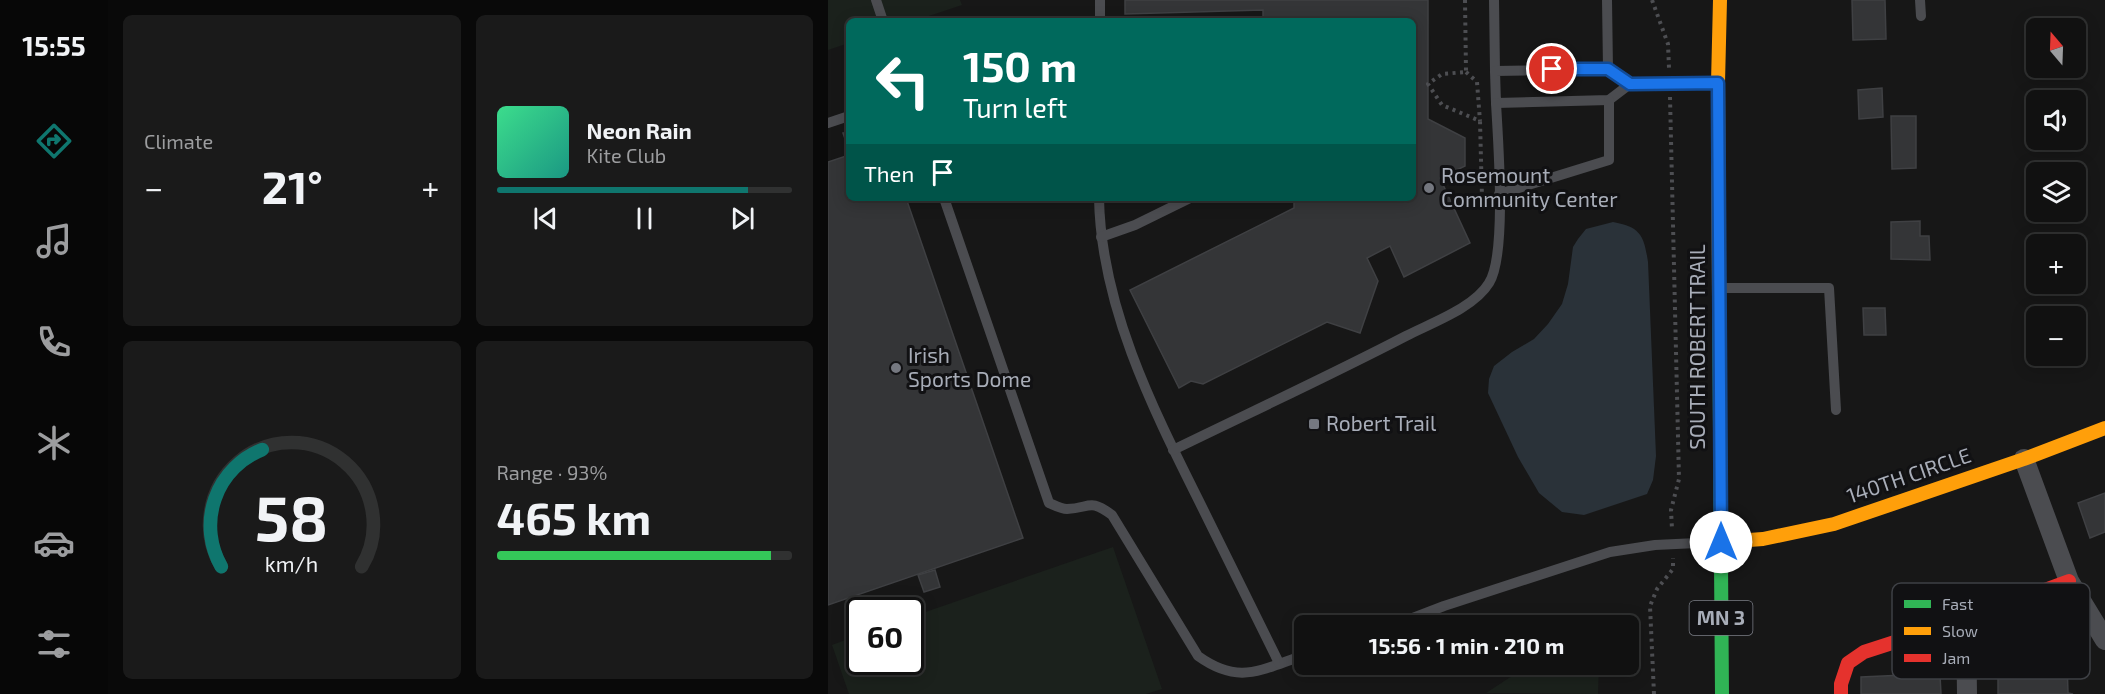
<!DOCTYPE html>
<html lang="en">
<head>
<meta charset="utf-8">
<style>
	:root { --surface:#111; --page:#1a1a1a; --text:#f1f3f6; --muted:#9c9d9f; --line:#303131; --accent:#0f766e }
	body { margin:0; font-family:"Exo 2",sans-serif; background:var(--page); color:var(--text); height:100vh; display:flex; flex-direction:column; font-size:22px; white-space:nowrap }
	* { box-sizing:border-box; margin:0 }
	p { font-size:20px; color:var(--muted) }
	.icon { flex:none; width:33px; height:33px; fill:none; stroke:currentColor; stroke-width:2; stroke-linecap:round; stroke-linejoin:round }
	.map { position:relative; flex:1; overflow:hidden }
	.side { display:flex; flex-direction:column; gap:15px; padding:15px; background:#090909; width:720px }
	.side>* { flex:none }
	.guide { position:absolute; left:18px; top:18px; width:570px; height:183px; border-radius:9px; box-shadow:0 3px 15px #0003,0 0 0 2px var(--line); background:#00695c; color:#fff; overflow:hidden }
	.needle { width:39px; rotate:341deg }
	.controls { position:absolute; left:1198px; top:18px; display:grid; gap:12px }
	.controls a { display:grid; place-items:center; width:60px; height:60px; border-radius:9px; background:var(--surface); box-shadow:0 3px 15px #0003,0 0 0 2px var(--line); font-size:30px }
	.speed { position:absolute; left:18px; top:597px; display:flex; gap:12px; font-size:30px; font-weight:700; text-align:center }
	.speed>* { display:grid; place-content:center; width:78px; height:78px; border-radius:50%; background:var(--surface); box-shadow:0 3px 15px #0003,0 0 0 2px var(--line); line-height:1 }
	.speed .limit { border:3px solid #111; border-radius:9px; background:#fff; color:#111 }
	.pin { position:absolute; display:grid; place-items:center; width:51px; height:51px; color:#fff; margin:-26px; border:3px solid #fff; border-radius:50%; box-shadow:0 2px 6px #0007 }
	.me { position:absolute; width:66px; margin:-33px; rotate:0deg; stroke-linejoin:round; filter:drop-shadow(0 0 4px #0008) }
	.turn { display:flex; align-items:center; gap:21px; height:126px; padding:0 18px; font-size:27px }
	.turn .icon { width:78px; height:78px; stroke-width:2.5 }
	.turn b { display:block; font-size:42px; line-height:51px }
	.then { display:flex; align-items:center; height:57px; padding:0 18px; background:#0003; gap:12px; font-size:22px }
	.big { font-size:45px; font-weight:700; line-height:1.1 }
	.side .card { flex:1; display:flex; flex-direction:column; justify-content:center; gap:9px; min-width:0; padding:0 21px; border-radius:9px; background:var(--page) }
	.side .dial { align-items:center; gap:0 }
	.dial svg { height:156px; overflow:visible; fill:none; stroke:var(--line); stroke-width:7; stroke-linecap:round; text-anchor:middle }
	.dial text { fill:var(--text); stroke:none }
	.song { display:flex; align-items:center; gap:18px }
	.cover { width:72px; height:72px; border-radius:9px; background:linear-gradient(135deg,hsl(150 70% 55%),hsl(170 70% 35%)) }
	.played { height:6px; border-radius:3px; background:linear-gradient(90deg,var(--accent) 85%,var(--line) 85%) }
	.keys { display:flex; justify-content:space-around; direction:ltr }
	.heat { display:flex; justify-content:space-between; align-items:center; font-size:33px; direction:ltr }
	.charge { height:9px; border-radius:4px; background:linear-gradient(90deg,#34c759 93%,var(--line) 0) }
	.side .tiles { flex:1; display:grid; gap:15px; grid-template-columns:repeat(2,1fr) }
	.trip { position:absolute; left:466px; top:615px; width:345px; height:60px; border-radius:9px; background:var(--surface); box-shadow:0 3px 15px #0003,0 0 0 2px var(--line); font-weight:700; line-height:60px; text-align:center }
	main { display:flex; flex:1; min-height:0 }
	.tab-bar { display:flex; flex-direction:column; width:108px; justify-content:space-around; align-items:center; background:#070707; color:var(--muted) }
	.tab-bar .icon { width:42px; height:42px }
	.tab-bar .current { color:var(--accent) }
	.tab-bar b { font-size:27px; color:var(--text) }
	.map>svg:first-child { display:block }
</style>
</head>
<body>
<main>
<nav class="tab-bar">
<b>15:55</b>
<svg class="icon current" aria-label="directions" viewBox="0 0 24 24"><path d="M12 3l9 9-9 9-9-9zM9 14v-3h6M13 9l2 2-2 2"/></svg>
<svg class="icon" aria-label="music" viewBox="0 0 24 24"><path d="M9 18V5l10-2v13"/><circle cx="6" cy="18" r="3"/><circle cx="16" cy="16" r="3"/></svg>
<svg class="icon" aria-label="phone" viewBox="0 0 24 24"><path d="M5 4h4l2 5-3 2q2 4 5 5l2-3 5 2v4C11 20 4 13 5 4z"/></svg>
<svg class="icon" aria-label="climate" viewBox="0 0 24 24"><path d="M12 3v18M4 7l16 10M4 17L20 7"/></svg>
<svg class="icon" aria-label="car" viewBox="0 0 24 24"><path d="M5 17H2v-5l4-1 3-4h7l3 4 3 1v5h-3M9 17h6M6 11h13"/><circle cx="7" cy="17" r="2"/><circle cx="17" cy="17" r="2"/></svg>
<svg class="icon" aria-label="filters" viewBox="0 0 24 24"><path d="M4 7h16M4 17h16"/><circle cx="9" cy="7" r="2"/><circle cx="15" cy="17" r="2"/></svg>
</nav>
<section class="side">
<div class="tiles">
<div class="card"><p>Climate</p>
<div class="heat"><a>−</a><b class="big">21°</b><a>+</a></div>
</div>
<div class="card">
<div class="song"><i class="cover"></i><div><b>Neon Rain</b><p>Kite Club</p></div></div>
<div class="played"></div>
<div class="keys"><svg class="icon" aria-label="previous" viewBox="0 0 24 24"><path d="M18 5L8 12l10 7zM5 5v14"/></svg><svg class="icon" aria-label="pause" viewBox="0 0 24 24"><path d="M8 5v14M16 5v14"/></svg><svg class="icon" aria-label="next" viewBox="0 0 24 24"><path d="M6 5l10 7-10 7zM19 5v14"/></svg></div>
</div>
<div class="card dial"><svg viewBox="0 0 100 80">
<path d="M14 69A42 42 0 1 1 86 69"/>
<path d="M14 69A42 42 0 0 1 35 9" stroke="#0f766e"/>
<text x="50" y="56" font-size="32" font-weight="700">58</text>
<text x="50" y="72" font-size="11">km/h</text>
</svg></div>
<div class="card"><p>Range · 93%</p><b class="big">465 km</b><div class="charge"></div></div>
</div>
</section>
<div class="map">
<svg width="1277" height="694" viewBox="0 0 1277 694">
	<rect width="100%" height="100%" fill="#171717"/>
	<g fill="#1b211c">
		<path d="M0 0H132L134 5 86 21H21V43L0 50Z"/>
		<path d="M285 547 334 689 318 694H21L4 645 31 635 32 662H82L83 617Z"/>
		<path d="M716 664 771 665 770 694 658 693 684 676Z"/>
	</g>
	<path fill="#2a3239" d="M785 222C813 227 816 236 820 262L828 456 825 480 819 494 756 515 734 512 711 493 690 457 660 393 661 379 666 366 684 352 706 339 720 324 734 304 740 284 745 247 750 239 758 229Z"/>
	<g fill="#343537" stroke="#3f4043" stroke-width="1.5">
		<path d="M297 0H600V119L637 138V166L612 178 642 243 576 277 562 246 539 258 550 281 532 333 499 322 375 384 363 381 351 388 302 290 466 208V198H585V21H435V10L297 14Z"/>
		<path d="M1024 0H1057L1058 39 1025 40Z"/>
		<path d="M1054 88 1055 117 1031 119 1030 90Z"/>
		<path d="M1063 116H1088V168L1064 169Z"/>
		<path d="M21 132V150L15 133Z"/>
		<path d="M21 155V198H78L195 538 0 605V162Z"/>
		<path d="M1092 221V236H1101L1102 260 1063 259V222Z"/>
		<path d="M1035 308H1057L1058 335H1036Z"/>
		<path d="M1277 493V532L1262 538 1250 503Z"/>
		<path d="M107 570 112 587 96 592 90 575Z"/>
		<path d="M1230 633 1229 635 1244 634V660L1239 661 1240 693 1245 694H1170V661H1165V636L1179 635V634Z"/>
		<path d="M1098 674V675H1112L1113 694H1033V677Z"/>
	</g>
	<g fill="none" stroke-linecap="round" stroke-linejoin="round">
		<g stroke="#4d4e52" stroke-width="4" stroke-dasharray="3 4.5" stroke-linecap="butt">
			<path d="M637 0 638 72 614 74 600 84 614 105 652 121 654 198"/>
			<path d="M824 0 840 44 841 68"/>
			<path d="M638 72 649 82 652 121"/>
			<path d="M842 97 851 479 843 510 844 529"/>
			<path d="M826 694 822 606 829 589 845 569V558"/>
		</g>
		<g stroke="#4b4c50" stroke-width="10">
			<path d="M48 0 55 21"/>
			<path d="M666 0 667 71"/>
			<path d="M779 0 780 69"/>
			<path d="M1092 0 1093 16"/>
			<path d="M272 21V0"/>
			<path d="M802 84 781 100 668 103 667 71 780 69 802 84 887 83"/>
			<path d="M0 123 21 116"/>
			<path d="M671 194 781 160V100"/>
			<path d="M116 198 221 503C226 505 233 509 239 509 263 508 261 498 284 515L370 656C412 686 433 669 477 655"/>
			<path d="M271 198C273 305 323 405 370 499 397 554 424 609 451 663"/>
			<path d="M273 237 307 225 362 198"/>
			<path d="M894 288H1001L1008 410"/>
			<path d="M345 450C423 412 501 376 578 336 603 323 646 308 661 283 679 255 670 140 668 103"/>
			<path d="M564 626 616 606 782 552 827 545 890 542"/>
		</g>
		<g stroke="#4b4c50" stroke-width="20">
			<path d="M1196 459 1241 581 1277 640"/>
			<path d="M1138 619 1139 694"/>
		</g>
		<path stroke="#30b455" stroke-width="14" d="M891 296 894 694"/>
		<g stroke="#ff9f0a" stroke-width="14">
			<path d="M891 296 890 83 892 0"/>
			<path d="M893 542 935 539 1006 524 1196 459 1277 428"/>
		</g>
		<path stroke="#e5322d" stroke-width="14" d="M1013 694V684L1020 663 1036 652 1138 619 1241 581"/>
	</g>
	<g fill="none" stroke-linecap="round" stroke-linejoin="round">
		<defs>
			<path id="route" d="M724 69H780L802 84 890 83 893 542"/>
		</defs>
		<use href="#route" stroke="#114b97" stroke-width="15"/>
		<use href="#route" stroke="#1a73e8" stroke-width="10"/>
	</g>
	<g fill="#757880" stroke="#111113" stroke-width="2">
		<circle cx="601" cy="188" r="6"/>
		<circle cx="68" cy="368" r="6"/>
		<rect x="480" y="418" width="12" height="12" rx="3"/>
	</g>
	<g text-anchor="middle" stroke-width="6" stroke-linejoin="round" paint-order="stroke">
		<rect fill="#111113" stroke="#7b7e86" stroke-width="1.5" x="861.5" y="601" width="63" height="34" rx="4.5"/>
		<g font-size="20" font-weight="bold" fill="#a8adb8">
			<text x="893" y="625">MN 3</text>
		</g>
		<g font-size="21" fill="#a8adb8" stroke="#111113" text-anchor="start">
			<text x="613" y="183">Rosemount<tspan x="613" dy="24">Community Center</tspan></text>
			<text x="80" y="363">Irish<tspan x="80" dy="24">Sports Dome</tspan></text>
			<text x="498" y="431">Robert Trail</text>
		</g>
		<g font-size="21" fill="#a8adb8" stroke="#111113">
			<text transform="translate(870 347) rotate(-90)" y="7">SOUTH ROBERT TRAIL</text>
			<text transform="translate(1081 476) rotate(-19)" y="7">140TH CIRCLE</text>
		</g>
	</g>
	<rect x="1064" y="583" width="198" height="96" rx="9" fill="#111113" stroke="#3e4045" stroke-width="1.5"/>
	<rect x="1076" y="600" width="27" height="8" fill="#30b455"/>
	<rect x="1076" y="627" width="27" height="8" fill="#ff9f0a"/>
	<rect x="1076" y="654" width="27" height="8" fill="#e5322d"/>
	<g font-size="16" fill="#a8adb8">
		<text x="1114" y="610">Fast</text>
		<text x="1114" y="637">Slow</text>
		<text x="1114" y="664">Jam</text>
	</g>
</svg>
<div class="controls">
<a><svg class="needle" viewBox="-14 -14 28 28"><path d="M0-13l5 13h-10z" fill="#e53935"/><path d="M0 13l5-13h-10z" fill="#9c9d9f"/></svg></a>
<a><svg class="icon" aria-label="sound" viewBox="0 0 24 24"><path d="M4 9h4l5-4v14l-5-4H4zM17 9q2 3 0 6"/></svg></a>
<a><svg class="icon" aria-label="layers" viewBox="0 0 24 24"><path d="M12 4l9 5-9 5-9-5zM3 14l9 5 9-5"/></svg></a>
<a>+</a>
<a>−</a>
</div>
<div class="speed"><div class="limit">60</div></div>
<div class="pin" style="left:724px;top:69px;background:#d93025"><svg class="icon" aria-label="arrive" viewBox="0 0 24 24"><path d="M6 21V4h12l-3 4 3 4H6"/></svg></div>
<svg class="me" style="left:893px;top:542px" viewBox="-20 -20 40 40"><circle r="19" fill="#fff"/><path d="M0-13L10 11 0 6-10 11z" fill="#1a73e8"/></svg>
<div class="trip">15:56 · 1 min · 210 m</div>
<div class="guide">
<div class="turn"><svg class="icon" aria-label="left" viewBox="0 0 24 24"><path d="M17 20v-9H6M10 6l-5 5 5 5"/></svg><div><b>150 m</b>Turn left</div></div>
<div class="then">Then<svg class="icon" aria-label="arrive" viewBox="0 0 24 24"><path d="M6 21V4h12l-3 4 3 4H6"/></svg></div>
</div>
</div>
</main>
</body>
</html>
